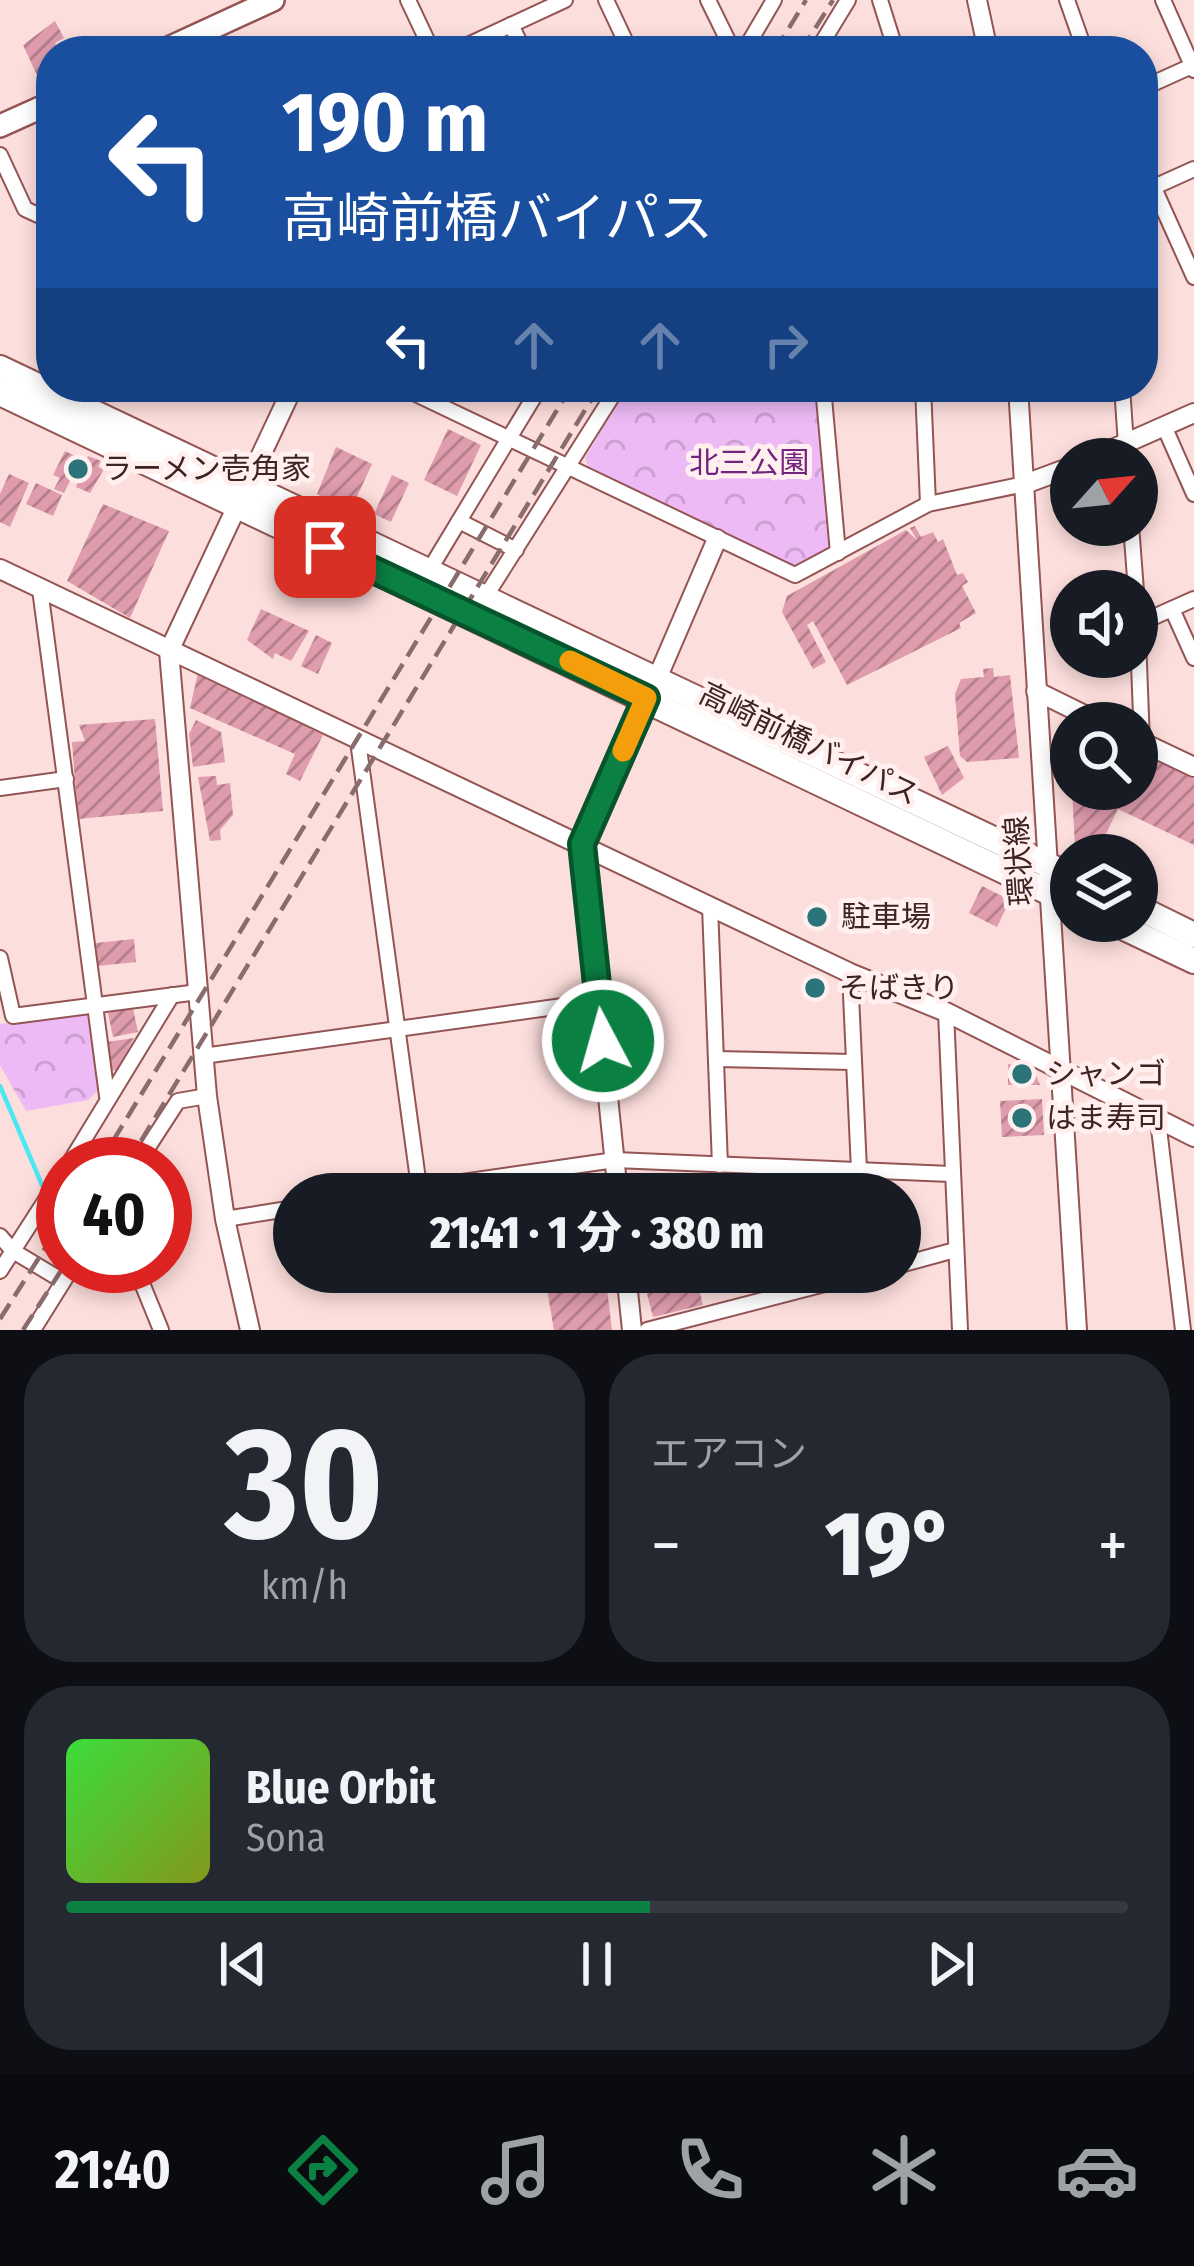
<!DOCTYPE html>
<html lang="ja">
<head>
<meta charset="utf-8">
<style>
	:root { --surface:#171b24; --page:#242831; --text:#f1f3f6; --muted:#9ea1a6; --line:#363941; --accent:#0b8043 }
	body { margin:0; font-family:"Fira Sans Condensed","Noto Sans JP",sans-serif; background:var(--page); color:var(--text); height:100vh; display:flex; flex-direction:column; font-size:45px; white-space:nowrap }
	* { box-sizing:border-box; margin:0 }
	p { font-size:39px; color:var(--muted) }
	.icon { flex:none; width:66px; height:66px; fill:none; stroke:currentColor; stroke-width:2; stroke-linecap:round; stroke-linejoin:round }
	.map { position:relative; height:1330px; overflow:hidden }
	.side { display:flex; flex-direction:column; gap:24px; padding:24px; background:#0d0f14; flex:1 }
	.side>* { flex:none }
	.top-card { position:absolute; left:36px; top:36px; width:1122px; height:366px; border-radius:48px; box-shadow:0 6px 18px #0003; background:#1a4fa0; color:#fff; overflow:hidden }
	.needle { width:78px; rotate:63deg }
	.controls { position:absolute; left:1050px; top:438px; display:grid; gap:24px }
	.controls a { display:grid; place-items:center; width:108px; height:108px; border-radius:50%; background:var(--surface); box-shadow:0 6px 18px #0003; font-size:60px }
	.speed { position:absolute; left:36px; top:1137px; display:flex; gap:24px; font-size:60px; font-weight:700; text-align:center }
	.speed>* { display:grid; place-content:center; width:156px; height:156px; border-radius:50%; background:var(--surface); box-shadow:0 6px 18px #0003; line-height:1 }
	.speed .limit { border:18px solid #d22; background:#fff; color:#111 }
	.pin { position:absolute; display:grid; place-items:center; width:102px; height:102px; color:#fff; margin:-51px; border-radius:24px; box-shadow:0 6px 18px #0006 }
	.me { position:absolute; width:132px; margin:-66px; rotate:354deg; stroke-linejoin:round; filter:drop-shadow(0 0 9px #0008) }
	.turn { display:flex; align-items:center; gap:42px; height:252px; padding:0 48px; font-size:54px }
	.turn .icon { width:156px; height:156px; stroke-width:2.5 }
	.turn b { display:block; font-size:84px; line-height:102px }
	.lanes { display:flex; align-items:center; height:114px; padding:0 48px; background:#0003; justify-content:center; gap:60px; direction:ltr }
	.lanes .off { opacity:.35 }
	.big { font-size:90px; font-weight:800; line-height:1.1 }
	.side .card { flex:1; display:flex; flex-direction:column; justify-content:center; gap:18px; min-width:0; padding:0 42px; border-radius:48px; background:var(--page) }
	.side .dial { align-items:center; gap:0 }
	.dial b { font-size:156px; line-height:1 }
	.song { display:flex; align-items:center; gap:36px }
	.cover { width:144px; height:144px; border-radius:18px; background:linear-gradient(135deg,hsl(120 70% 55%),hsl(70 70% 35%)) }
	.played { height:12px; border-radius:6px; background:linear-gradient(90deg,var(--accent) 55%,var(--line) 55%) }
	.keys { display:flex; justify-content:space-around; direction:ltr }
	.heat { display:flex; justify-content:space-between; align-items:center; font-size:66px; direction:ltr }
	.side .tiles { flex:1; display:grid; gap:24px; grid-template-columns:1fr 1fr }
	.card:last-child { grid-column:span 2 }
	.trip { position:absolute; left:273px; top:1173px; width:648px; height:120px; border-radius:60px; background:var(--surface); box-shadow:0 6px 18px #0003; font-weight:800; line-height:120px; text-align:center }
	.dock { display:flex; height:192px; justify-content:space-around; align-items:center; background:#090b0e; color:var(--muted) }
	.dock .icon { width:84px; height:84px }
	.dock .on { color:var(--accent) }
	.dock b { font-size:54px; color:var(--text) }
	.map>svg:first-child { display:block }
</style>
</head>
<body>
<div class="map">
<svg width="1194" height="1330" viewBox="0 0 1194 1330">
	<defs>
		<pattern id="forest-crowns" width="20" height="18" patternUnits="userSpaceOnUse" patternTransform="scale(3)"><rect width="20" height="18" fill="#eebaf6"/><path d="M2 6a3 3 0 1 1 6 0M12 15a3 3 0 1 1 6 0" fill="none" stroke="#cda0d3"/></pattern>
		<pattern id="building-hatch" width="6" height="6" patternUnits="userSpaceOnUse" patternTransform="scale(3)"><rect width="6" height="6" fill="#de9cad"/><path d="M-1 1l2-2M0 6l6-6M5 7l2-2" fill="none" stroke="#b57f8c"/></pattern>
	</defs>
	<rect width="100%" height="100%" fill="#fcdedc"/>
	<g fill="url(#forest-crowns)">
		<path d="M627 387H817L832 547C820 562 801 569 783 563L588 466 585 458Z"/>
		<path d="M87 1012 98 1090 88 1100 26 1111 0 1065V1024Z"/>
	</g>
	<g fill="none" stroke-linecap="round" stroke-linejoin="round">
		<path stroke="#4be8f2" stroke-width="4.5" d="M0 1086 42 1185"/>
	</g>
	<g fill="url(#building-hatch)">
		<path d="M55 21 64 38 55 43 59 51H51V80L41 84 23 45Z"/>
		<path d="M448 429 481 445 457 496 424 480Z"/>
		<path d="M336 447 372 464 349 514 317 494Z"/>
		<path d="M65 451 81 459 64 493 54 489 60 478 53 475Z"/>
		<path d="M88 456 101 461 98 467 104 469 90 493 76 487Z"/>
		<path d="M9 474 29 483 10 527 0 522V494Z"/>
		<path d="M392 475 409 483 391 522 374 514Z"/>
		<path d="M36 483 62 495 53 516 26 504Z"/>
		<path d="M103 504 169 531 130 618 67 581Z"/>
		<path d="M915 526 921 537 933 532 938 542 943 539 957 575 963 573 968 582 962 586 976 613 959 623 961 628 847 685 813 621 807 625 826 662 813 669 782 612 787 596 906 530 917 540 910 528Z"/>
		<path d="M261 609 309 631 291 661 275 653 273 659 247 640Z"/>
		<path d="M316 635 332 643 318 674 301 666Z"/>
		<path d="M993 668 994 677 1010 675 1019 758 967 762 960 756 955 694 961 679 984 677 983 669Z"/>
		<path d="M198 673 323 735 300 781 286 774 295 754 190 708Z"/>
		<path d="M155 719 163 811 78 819 72 742 85 741 79 725Z"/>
		<path d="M196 720 221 732 225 762 193 767 189 734Z"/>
		<path d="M948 746 964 778 942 795 924 757Z"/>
		<path d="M1137 752 1194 779V845L1118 809 1096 855 1075 848 1072 789H1137Z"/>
		<path d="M216 776 217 785 230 783 233 815 220 830 221 840 210 841 198 777Z"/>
		<path d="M982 886 1010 900 997 927 969 913Z"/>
		<path d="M134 939 136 962 98 966 96 943Z"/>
		<path d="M133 1008 138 1032 113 1037 108 1013Z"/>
		<path d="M134 1038 117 1071 112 1070 107 1042Z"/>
		<path d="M1008 1064 1033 1068 1040 1085H1008Z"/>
		<path d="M1042 1099 1044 1135 1002 1137 1000 1101Z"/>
		<path d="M544 1272H605L612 1330H554Z"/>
		<path d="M695 1274 703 1305 653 1317 645 1286Z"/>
	</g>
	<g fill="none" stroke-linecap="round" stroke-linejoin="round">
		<defs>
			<g id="street">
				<path d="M408 0 432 51"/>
				<path d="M606 0 630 51"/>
				<path d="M708 0 733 51"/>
				<path d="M880 0 896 51"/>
				<path d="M1067 0 1085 51"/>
				<path d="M1163 0 1194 70"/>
				<path d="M511 25 524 51"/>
				<path d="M455 51 565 0"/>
				<path d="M744 51 774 0"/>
				<path d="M817 51 848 0"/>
				<path d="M1143 88 1194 65"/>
				<path d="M0 155 25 209 51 221"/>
				<path d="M1154 188 1194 277"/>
				<path d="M1143 192 1194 169"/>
				<path d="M401 387 795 575 928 504 1025 484"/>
				<path d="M823 387 838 553"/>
				<path d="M923 387 928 504"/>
				<path d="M1122 387 1127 459"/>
				<path d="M1164 426 1194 494"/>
				<path d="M459 521 516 550"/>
				<path d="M1131 525 1136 591"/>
				<path d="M430 569 540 387"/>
				<path d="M40 589 107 1096"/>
				<path d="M484 599 618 387"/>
				<path d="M1172 609 1194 658"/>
				<path d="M1137 612 1142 742"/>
				<path d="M1138 624 1194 599"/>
				<path d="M358 741 419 1187"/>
				<path d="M0 788 66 779"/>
				<path d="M710 906 720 1165"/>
				<path d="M0 958 13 1016 198 992"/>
				<path d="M850 973 859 1170"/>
				<path d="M946 1012 960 1330"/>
				<path d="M203 1056 599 1001"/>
				<path d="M716 1059 852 1062"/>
				<path d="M1158 1120 1183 1330"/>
				<path d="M69 1164 172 995"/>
				<path d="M137 1164 178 1101 207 1096"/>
				<path d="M378 1194 615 1160 951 1174"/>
				<path d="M225 1219 294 1208"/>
				<path d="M0 1236 13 1251 63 1281"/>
				<path d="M900 1265 955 1250"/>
				<path d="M135 1266 161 1330"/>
				<path d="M0 1271 63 1173"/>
				<path d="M33 1330 73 1266"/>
				<path d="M647 1330 871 1272"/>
			</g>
			<g id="secondary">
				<path d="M977 0 988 51"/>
				<path d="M1018 387 1077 1330"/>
				<path d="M1090 459 1194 413"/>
				<path d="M1025 484 1071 467"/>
				<path d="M0 569 850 973 946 1012 1194 1137"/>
				<path d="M656 681 717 539"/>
				<path d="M1036 691 1101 723"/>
				<path d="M1137 740 1194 767"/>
				<path d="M618 1194 582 844 646 698"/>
				<path d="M626 1272 632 1330"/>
				<path d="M250 1330 225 1219 207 1096 169 651 293 387"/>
			</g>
			<g id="primary">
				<path d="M162 51 273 0"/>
				<path d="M0 126 51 103"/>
			</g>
			<g id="highway">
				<path d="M0 368 1071 876"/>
				<path d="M0 393 1071 903"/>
				<path d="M1137 907 1194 935"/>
				<path d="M1110 921 1194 961"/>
			</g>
		</defs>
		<use href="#street" stroke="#935554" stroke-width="18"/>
		<use href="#secondary" stroke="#935554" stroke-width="22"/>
		<use href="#primary" stroke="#935554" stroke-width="26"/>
		<use href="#highway" stroke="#935554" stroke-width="28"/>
		<use href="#street" stroke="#fff" stroke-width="14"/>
		<use href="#secondary" stroke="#fff" stroke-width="18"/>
		<use href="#primary" stroke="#fff" stroke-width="21"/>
		<use href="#highway" stroke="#fff" stroke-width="24"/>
		<g stroke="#896d6c" stroke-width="4.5" stroke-dasharray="18 9" stroke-linecap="butt">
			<path d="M775 51 806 0"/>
			<path d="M801 51 833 0"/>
			<path d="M99 1164 571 387"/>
			<path d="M127 1164 599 387"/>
			<path d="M0 1319 63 1220"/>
			<path d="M23 1330 64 1266"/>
		</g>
	</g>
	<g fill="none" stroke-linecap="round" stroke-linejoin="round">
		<defs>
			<path id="route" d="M325 547 646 698 582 844 603 1041"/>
		</defs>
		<use href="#route" stroke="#07532c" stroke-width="30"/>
		<use href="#route" stroke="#0b8043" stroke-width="21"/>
		<path stroke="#f59e0b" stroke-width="21" d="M570 661 646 698 623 751"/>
	</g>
	<g fill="#2a747a" stroke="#ffefee" stroke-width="4.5">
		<circle cx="78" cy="469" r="12"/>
		<circle cx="817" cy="917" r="12"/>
		<circle cx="815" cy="988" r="12"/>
		<circle cx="1022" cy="1074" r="12"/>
		<circle cx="1022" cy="1118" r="12"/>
	</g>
	<g text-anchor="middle" stroke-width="10" stroke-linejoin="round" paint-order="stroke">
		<g font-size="30" fill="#72247f" stroke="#ffefee">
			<text x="749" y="473">北三公園</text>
		</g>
		<g font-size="30" fill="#3d2322" stroke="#ffefee" text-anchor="start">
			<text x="102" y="479">ラーメン壱角家</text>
			<text x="841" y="927">駐車場</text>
			<text x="839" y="998">そばきり</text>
			<text x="1046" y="1084">シャンゴ</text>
			<text x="1046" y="1128">はま寿司</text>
		</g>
		<g font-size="30" fill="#3d2322" stroke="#ffefee">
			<text transform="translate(809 744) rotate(26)" y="10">高崎前橋バイパス</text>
			<text transform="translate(1019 861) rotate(-94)" y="10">環状線</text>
		</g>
	</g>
</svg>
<div class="controls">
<a><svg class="needle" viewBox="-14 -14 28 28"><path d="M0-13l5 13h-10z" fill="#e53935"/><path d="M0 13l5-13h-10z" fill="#9ea1a6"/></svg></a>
<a><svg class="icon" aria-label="sound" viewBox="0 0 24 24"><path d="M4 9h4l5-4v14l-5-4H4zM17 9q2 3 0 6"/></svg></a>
<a><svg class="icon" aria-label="search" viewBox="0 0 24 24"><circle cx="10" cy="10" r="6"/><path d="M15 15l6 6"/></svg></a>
<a><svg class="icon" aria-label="layers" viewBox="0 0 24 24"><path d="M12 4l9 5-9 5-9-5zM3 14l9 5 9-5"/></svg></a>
</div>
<div class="speed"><div class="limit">40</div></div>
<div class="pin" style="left:325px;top:547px;background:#d93025"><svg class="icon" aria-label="arrive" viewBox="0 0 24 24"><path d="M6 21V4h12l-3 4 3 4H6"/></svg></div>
<svg class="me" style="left:603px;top:1041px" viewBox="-20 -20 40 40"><circle r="17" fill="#0b8043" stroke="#fff" stroke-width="3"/><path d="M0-11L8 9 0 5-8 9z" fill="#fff"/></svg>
<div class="trip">21:41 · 1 分 · 380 m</div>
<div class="top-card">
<div class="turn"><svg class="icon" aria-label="left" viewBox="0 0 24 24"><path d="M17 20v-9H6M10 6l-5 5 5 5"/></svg><div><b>190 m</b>高崎前橋バイパス</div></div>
<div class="lanes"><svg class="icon" aria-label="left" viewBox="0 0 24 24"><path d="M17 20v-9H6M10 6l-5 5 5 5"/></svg><svg class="icon off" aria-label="ahead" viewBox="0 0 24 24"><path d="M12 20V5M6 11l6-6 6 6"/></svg><svg class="icon off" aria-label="ahead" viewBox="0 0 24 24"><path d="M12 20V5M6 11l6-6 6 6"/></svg><svg class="icon off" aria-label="right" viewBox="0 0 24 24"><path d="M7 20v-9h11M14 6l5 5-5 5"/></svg></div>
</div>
</div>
<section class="side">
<div class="tiles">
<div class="card dial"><b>30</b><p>km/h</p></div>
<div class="card"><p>エアコン</p>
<div class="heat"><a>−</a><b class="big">19°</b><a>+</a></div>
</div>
<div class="card">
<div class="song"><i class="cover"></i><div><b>Blue Orbit</b><p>Sona</p></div></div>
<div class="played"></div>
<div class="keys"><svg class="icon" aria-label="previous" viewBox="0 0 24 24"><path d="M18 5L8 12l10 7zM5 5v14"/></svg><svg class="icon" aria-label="pause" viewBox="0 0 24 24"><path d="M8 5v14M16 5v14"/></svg><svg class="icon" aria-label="next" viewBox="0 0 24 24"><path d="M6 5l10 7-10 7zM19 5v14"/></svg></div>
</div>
</div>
</section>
<nav class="dock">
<b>21:40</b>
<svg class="icon on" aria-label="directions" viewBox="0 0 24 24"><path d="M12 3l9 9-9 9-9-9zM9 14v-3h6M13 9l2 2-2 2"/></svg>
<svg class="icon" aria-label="music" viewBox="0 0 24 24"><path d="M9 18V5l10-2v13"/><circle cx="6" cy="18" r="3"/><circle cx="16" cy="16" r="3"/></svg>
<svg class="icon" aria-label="phone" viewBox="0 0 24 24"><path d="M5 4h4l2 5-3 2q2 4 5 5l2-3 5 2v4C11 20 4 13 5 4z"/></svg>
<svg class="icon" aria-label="climate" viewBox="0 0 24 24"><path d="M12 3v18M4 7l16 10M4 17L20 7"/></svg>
<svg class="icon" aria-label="car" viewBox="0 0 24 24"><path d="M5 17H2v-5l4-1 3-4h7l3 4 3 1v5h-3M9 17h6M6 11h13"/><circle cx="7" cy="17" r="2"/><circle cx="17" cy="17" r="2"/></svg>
</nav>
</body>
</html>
